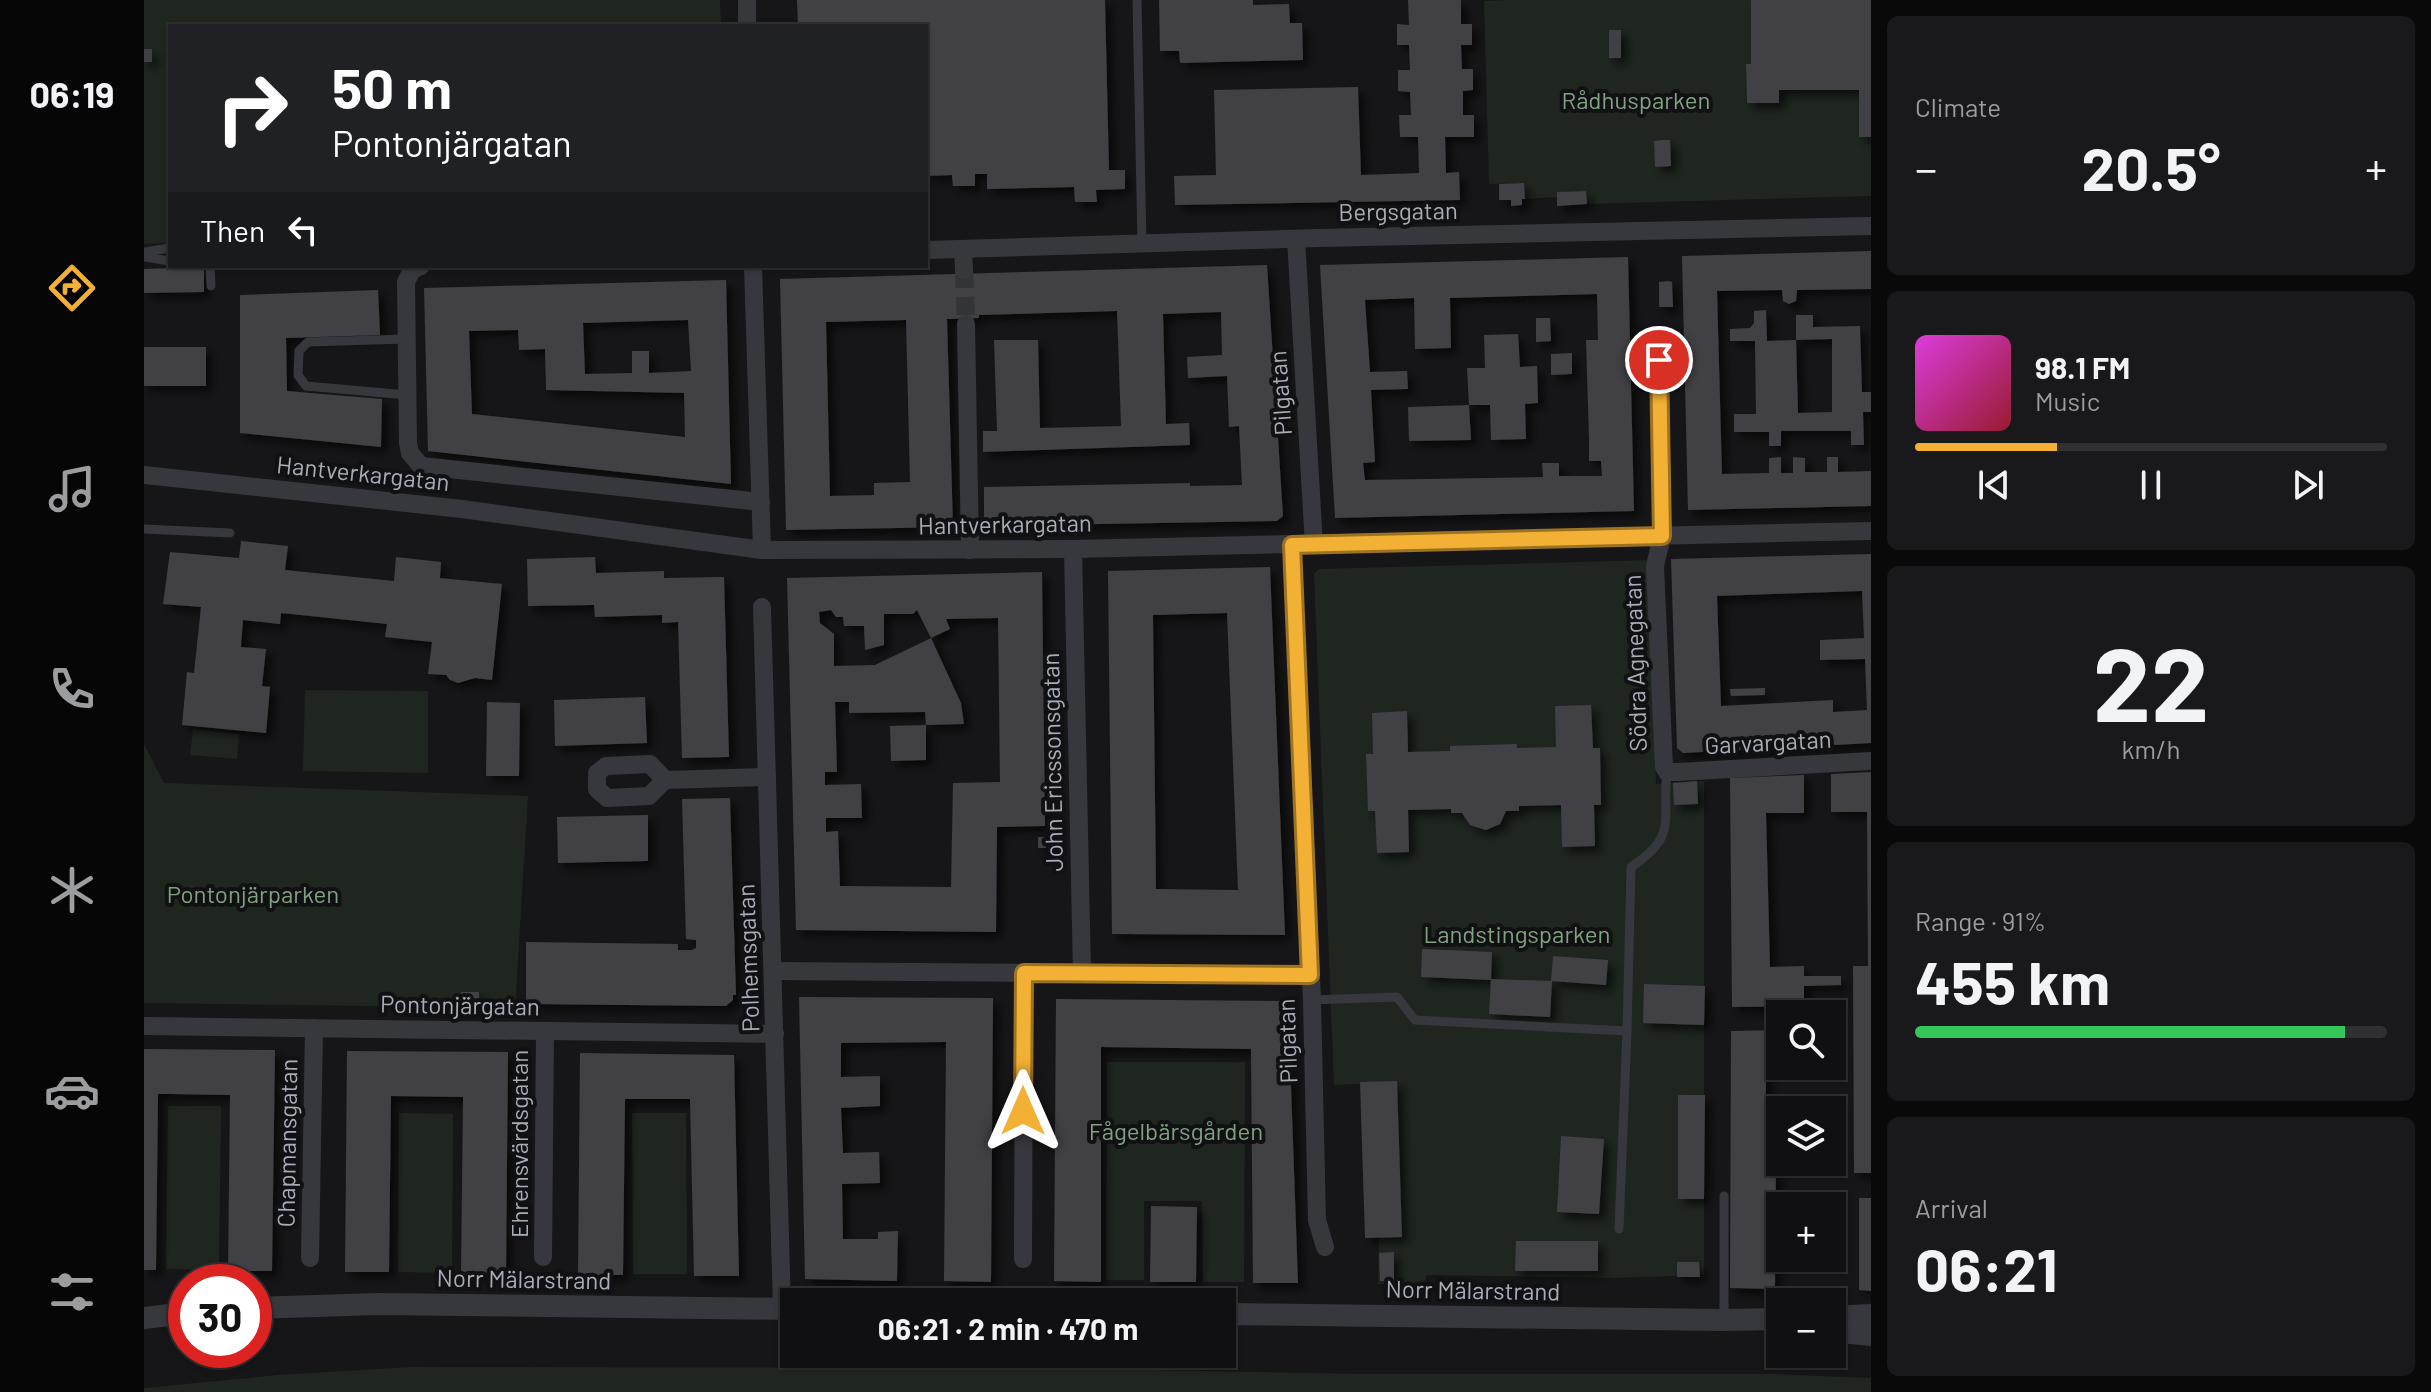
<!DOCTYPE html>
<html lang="en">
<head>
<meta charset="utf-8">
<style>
	:root { --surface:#101012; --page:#19191b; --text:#f1f3f6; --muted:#9c9d9f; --line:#303032; --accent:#f2b134 }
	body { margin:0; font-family:Barlow,sans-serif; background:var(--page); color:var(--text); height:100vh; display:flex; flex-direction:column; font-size:30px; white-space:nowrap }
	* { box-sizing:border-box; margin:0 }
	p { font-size:26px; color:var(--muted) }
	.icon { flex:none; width:44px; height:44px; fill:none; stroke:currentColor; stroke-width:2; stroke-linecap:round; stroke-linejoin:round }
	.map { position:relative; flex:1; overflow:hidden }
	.details { display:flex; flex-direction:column; gap:16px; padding:16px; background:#09090a; width:560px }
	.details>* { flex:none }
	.banner { position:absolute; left:24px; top:24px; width:760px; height:244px; border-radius:0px; box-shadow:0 2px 6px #0004,0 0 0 2px var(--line); background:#202124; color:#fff; overflow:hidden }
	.tools { position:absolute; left:1622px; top:1000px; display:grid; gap:16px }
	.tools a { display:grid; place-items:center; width:80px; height:80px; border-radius:0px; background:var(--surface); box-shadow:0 2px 6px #0004,0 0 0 2px var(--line); font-size:40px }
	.speed { position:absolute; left:24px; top:1264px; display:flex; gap:16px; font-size:40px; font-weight:700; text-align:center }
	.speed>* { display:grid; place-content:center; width:104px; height:104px; border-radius:50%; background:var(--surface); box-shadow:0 2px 6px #0004,0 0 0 2px var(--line); line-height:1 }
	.speed .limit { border:12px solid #d22; background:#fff; color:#111 }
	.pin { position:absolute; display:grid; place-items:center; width:68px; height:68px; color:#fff; margin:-34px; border:4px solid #fff; border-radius:50%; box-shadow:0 2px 8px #0007 }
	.me { position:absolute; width:88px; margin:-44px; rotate:0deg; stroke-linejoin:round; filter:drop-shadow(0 0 6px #0008) }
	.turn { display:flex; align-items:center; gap:28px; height:168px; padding:0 32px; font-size:36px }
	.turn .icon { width:104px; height:104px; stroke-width:2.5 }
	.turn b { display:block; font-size:56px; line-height:68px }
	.then { display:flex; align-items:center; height:76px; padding:0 32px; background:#0003; gap:16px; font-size:30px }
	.big { font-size:60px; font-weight:700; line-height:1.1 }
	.details .card { flex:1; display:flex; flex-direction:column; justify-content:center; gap:12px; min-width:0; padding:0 28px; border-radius:12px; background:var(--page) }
	.details .dial { align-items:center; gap:0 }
	.dial b { font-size:104px; line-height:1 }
	.song { display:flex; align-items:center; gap:24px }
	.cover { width:96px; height:96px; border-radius:12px; background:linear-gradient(135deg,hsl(300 70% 55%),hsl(350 70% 35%)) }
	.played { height:8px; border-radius:4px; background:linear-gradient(90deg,var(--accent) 30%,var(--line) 30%) }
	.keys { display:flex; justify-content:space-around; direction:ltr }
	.heat { display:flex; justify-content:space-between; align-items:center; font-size:44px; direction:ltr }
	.charge { height:12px; border-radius:6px; background:linear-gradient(90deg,#34c759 91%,var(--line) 0) }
	.trip { position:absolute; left:636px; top:1288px; width:456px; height:80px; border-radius:0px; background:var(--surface); box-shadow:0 2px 6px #0004,0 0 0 2px var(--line); font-weight:700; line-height:80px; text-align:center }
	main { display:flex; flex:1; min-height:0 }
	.tabs { display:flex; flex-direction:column; width:144px; justify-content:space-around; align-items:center; background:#060607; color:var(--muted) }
	.tabs .icon { width:56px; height:56px }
	.tabs .active { color:var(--accent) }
	.tabs b { font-size:36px; color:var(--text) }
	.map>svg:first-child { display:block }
</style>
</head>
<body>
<main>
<nav class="tabs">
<b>06:19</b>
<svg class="icon active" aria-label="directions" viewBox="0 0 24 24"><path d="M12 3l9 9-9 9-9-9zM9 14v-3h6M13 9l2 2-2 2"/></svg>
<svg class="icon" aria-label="music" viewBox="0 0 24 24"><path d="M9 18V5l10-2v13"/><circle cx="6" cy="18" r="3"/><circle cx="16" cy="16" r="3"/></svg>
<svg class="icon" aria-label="phone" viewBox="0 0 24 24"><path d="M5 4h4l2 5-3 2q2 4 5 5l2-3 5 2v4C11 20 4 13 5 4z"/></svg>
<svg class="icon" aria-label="climate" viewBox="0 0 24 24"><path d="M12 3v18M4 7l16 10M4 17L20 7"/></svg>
<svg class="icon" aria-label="car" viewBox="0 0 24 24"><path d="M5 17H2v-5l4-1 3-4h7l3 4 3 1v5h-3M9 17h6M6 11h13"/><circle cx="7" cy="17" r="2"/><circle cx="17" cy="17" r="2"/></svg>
<svg class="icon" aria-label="filters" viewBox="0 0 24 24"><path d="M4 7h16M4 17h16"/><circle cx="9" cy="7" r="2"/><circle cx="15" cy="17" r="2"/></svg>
</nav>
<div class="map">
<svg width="1727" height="1392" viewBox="0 0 1727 1392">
	<defs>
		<filter id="shadow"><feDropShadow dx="6" dy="6" stdDeviation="4" flood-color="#0009"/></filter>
	</defs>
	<rect width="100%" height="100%" fill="#161618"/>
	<g fill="#1e261f">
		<path d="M0 0H576L577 26H26V243L0 244Z"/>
		<path d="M1366 0H1607V64L1602 65 1603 102H1635V90H1715V137H1727V196L1443 204 1441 191 1413 192V197L1381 199 1380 183 1345 184 1340 1Z"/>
		<path d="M1507 560 1512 784 1560 781V1275L1471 1278 1283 1275 1279 1285 1234 1284 1235 1237 1258 1236 1253 1082 1190 1085 1170 574 1175 569Z"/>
		<path d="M161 690 284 691V773L159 771Z"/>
		<path d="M49 729 95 734 93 759 46 755Z"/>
		<path d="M0 744 20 783 384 796 371 1008 0 1003Z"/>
		<path d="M963 1062H1101L1100 1282H1059L1058 1201H1000V1280H962Z"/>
		<path d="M24 1106H77L75 1270 22 1269Z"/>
		<path d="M255 1113 309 1114 308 1273 254 1272Z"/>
		<path d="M488 1113H542L543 1274H489Z"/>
		<path d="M266 1367 897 1368 1216 1374H1631L1727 1378V1392H0V1388L134 1375Z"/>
	</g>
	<g fill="#404145" fill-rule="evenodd" filter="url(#shadow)">
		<path d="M653 0H961L965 170H981V189L952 190 953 202H931L930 187 843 189V174H831V186H809L808 175 782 176V26H654Z"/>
		<path d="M1015 0H1109V5L1145 4 1146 23H1158L1159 60 1036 63 1035 51H1016Z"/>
		<path d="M1264 0H1317V24H1328V45H1317L1318 69H1329V90L1319 91V115H1330V137H1301L1302 173 1315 172 1316 200 1031 205 1030 176 1072 175 1070 90 1214 87 1217 175 1275 173 1274 137H1256L1255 115H1267L1266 92 1254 91V70H1266L1265 45H1253V24L1265 25Z"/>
		<path d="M1607 0H1727V137H1715V90H1635V103H1603L1602 64H1607Z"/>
		<rect x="1465" y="30" width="12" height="28"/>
		<rect x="0" y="49" width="8" height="13"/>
		<path d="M1518 140H1526L1527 166 1511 167 1510 141Z"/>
		<path d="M1380 183 1381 199H1378V205L1367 206V200H1355V184Z"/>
		<path d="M1442 191 1443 204 1413 206V192Z"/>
		<path d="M1727 251V289L1653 290 1652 301 1645 304 1639 301 1638 290 1573 291 1578 474 1625 473V458L1637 457V473H1649V457L1661 458V472H1683V457H1694V472L1727 471V506L1544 510 1538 256Z"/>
		<path d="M1484 257 1490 511 1191 518 1176 265ZM1453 294 1454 340H1442L1445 439V461H1457L1458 476H1415V463H1398L1399 477 1221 480 1219 463 1231 462 1227 390 1264 389 1263 371 1226 372 1221 300 1270 298 1271 349 1307 348 1306 298Z"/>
		<path d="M1123 265 1139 516 1133 521 840 526V487L1046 483V486L1098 485 1095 426 1085 427 1083 376 1044 378 1043 357 1078 355 1077 312 1019 314 1022 424 1045 423 1046 445 839 452V431H853L850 340H894L896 428 977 426 973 311 835 315V318L803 319 809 527 642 530 636 279ZM762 320 766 482 730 483V495L686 496 682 322Z"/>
		<path d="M60 267V292L0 293V269Z"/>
		<path d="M582 280 587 484 284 451 280 288ZM544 320 547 371 505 373V351H488V373L441 374 439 323ZM374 330 375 350 401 349 402 390 540 393 541 437 328 414 325 331Z"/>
		<path d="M1525 281 1528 282 1529 307H1515V282Z"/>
		<path d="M234 290 236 335 142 338 143 391 238 399 237 447 96 433V295Z"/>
		<path d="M1622 310 1623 341 1652 340 1654 413 1688 412V339L1652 340V315H1669V327L1716 326 1718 392H1727V412H1719L1720 445H1707V431H1637V446H1625V432H1590V414H1612L1611 341H1586V329L1606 328 1610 323V311Z"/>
		<path d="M1392 318H1406L1407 341 1392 342Z"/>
		<path d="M1374 334 1376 367 1393 366 1394 403 1381 404 1382 439 1347 440 1346 405H1325L1323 368H1341L1340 335Z"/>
		<rect x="0" y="347" width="62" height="39"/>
		<path d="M1428 353V374L1407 375V354Z"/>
		<path d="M1325 405 1327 440 1265 441 1264 407Z"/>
		<path d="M97 541 144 546 141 570 250 581 252 557 297 562 296 578 358 584 348 680 331 678 314 683 306 680 302 675 284 674 288 642 241 637 243 624 137 613 136 624 99 620 97 647 122 649 118 686 126 687 122 733 38 725 43 672 50 673 57 607 19 604 26 552 95 558Z"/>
		<path d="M1727 554V743L1539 753 1533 748 1527 559ZM1718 591 1720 638 1676 640V660L1721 659 1723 710 1689 712V700L1577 706 1573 596Z"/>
		<path d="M451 557 452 573 520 571V578L580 577 585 757 538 758 534 622 518 623V615L451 617 450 605 384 606 383 559Z"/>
		<path d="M1126 567 1141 935 968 934 964 571ZM1083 613 1094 890 1012 889 1009 615Z"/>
		<path d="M898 572 901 826 853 827 852 932 652 930 643 578ZM687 610 692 617H699L700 626H720L721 650 740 645V614H769L773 610 787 638 731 665 690 666V634L676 623 675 612ZM854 618 856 782 809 783 807 887 696 886 694 831 682 832V818H718L717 784 681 785V772H693L691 702H705V713L781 712 782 725 820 724 817 703 787 638 806 629 802 619Z"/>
		<path d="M1621 688V695L1587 696 1586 689Z"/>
		<path d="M501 697 503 743 411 746 410 700Z"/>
		<path d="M343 702 376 703 375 776H342Z"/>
		<path d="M1447 705 1449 748H1456L1457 805H1450L1451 846 1418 847 1417 805 1375 806V811H1362L1356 824 1342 830 1326 825 1318 813H1307V809L1264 810 1265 852 1233 853 1231 811H1224L1222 754H1229L1228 713 1263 711 1264 752 1306 751V746L1373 744V748L1412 747 1411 706Z"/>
		<path d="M782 725V760L747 761 746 726Z"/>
		<path d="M1727 772V1173H1710L1709 966H1724L1723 812H1687V774Z"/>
		<path d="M1660 775V813H1622L1626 967 1660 966V976H1697V985L1660 986V1006L1588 1007 1586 778Z"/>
		<path d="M1553 781 1554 804 1530 805 1529 783Z"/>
		<path d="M586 798 592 995H589V1000L582 1006 382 1004V942L534 944V950H548L552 948V940L542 939 538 799Z"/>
		<path d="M504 815V861L414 863 413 817Z"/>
		<path d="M894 837H901L902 848H894Z"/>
		<path d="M1278 949 1348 952 1347 980 1277 977Z"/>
		<path d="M1409 956 1464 960 1462 985 1407 981Z"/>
		<path d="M1347 979 1408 981 1406 1017 1345 1014Z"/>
		<path d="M1500 984 1561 986 1560 1025 1499 1023Z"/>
		<path d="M317 992H335V1002L317 1001Z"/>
		<path d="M655 997 849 998 847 1282 800 1281 802 1042 697 1043V1077L736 1076V1106L697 1108 699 1153 735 1152 736 1183 698 1184 699 1239H734V1232L754 1231 753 1281 661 1279Z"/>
		<path d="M912 999 1144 1001 1154 1283H1109L1107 1049 957 1047V1282L910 1281Z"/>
		<path d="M1636 1030V1066H1660V1070H1622L1621 1160H1632L1631 1289 1586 1288 1587 1031Z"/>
		<path d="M0 1049 131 1050 128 1271H84L86 1095 26 1094H14L12 1270H0Z"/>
		<path d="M203 1051 364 1052 362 1274 317 1273 319 1097 247 1096 245 1272H201Z"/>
		<path d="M436 1053 590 1055 595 1276H550L546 1099H481L479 1275H434Z"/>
		<path d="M1253 1081 1258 1237 1221 1238 1216 1082Z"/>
		<path d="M1534 1095H1561L1560 1199H1534Z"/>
		<path d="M1417 1136 1460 1139 1455 1214 1413 1212Z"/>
		<path d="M1715 1198H1727V1291L1715 1290Z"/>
		<path d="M1007 1206 1053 1207 1052 1282H1006Z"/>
		<path d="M1372 1241H1454V1271H1371Z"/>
		<path d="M1250 1252V1281H1236L1235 1253Z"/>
		<path d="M1533 1262H1555L1556 1277H1533Z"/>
	</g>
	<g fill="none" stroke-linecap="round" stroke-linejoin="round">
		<path stroke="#333438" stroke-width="18" stroke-dasharray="18 9" stroke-linecap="butt" d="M820 270 822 324"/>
		<g stroke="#37383d" stroke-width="9">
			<path d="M993 0 998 244"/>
			<path d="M0 252 26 248"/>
			<path d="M0 257 26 261"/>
			<path d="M66 266 67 286"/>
			<path d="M263 339 164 342 155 351 154 375 162 386 263 395"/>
			<path d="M0 529 86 533"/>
			<path d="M1168 1000 1253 997 1271 1020 1483 1031 1487 867C1536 835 1517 819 1523 772"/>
			<path d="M1580 1196V1320"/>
			<path d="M1475 1229 1483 1031"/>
		</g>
		<g stroke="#37383d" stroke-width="18">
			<path d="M603 0V26"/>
			<path d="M1152 239 1170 545"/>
			<path d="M819 249 820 270"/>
			<path d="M782 250 1174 238 1727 226"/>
			<path d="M277 266 268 270 262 282 264 443 266 453 277 466 617 502"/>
			<path d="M609 266 618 550"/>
			<path d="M822 324 826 550"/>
			<path d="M1515 360 1518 536 1511 566 1520 767 1523 772H1534L1727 761"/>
			<path d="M0 475 318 509 618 550 929 549 1727 531"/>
			<path d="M1148 545 1168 1000 1173 1220 1181 1247"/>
			<path d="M929 549 938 973"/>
			<path d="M618 607 638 1309"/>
			<path d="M521 780 506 764 462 766 453 773V789L463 798 505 796 521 780 623 777"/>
			<path d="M629 971 1166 975"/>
			<path d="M0 1026 631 1034"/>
			<path d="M399 1257 401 1031"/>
			<path d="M166 1258 170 1028"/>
			<path d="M879 1259 880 973"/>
		</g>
		<g stroke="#37383d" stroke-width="22">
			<path d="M110 1308 233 1304 650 1309"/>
			<path d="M1078 1314 1580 1320 1636 1319"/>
			<path d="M1688 1317 1727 1315"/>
			<path d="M0 1318 42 1313"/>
			<path d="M1688 1331 1727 1335"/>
		</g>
	</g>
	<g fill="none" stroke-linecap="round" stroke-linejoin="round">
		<defs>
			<path id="route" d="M879 1111 880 973 1166 975 1148 545 1518 536 1515 360"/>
		</defs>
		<use href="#route" stroke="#9d7322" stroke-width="20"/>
		<use href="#route" stroke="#f2b134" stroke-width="14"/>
	</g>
	<g text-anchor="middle" stroke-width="8" stroke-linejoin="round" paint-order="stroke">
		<g font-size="24" fill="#7fa381" stroke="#111113">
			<text x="1492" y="109">Rådhusparken</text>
			<text x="109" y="903">Pontonjärparken</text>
			<text x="1373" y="943">Landstingsparken</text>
			<text x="1032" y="1140">Fågelbärsgården</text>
		</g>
		<g font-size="24" fill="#a8adb8" stroke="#111113">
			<text transform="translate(1254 212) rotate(-1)" y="8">Bergsgatan</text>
			<text transform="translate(1137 393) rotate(-94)" y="8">Pilgatan</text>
			<text transform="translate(219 474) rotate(6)" y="8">Hantverkargatan</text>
			<text transform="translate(861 525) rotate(-1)" y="8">Hantverkargatan</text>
			<text transform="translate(1492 663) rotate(-92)" y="8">Södra Agnegatan</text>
			<text transform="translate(1624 743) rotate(-3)" y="8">Garvargatan</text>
			<text transform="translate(909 762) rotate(-91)" y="8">John Ericssonsgatan</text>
			<text transform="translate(605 958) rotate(-92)" y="8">Polhemsgatan</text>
			<text transform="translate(316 1006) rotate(1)" y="8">Pontonjärgatan</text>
			<text transform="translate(1144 1041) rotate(-92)" y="8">Pilgatan</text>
			<text transform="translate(144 1143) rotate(-89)" y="8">Chapmansgatan</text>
			<text transform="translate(376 1144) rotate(-90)" y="8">Ehrensvärdsgatan</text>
			<text transform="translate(380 1280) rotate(1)" y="8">Norr Mälarstrand</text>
			<text transform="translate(1329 1291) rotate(1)" y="8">Norr Mälarstrand</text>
		</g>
	</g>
</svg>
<div class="tools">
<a><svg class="icon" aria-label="search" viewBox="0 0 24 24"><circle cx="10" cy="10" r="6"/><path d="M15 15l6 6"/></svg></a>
<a><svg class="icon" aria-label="layers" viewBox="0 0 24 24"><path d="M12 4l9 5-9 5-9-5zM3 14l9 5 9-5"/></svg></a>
<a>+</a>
<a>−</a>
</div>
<div class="speed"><div class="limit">30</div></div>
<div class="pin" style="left:1515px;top:360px;background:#d93025"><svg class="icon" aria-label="arrive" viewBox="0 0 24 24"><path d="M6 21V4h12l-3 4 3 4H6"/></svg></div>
<svg class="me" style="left:879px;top:1111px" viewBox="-20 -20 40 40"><path d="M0-17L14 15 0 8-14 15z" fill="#f2b134" stroke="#fff" stroke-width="4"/></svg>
<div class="trip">06:21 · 2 min · 470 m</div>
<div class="banner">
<div class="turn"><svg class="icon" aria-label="right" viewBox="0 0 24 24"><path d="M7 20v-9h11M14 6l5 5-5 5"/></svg><div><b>50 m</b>Pontonjärgatan</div></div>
<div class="then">Then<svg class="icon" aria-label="left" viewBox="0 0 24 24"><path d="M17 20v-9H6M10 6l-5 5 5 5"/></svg></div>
</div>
</div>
<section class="details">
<div class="card"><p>Climate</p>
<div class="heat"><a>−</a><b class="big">20.5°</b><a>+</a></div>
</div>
<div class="card">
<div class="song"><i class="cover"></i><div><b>98.1 FM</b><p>Music</p></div></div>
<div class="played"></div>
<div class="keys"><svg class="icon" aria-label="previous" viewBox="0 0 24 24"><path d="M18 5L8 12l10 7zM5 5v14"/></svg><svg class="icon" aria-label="pause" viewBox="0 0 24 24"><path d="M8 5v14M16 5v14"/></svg><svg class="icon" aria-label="next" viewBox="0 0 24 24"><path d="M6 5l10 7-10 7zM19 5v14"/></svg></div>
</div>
<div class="card dial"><b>22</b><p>km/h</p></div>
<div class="card"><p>Range · 91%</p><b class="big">455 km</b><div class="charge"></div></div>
<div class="card"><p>Arrival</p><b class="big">06:21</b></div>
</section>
</main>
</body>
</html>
